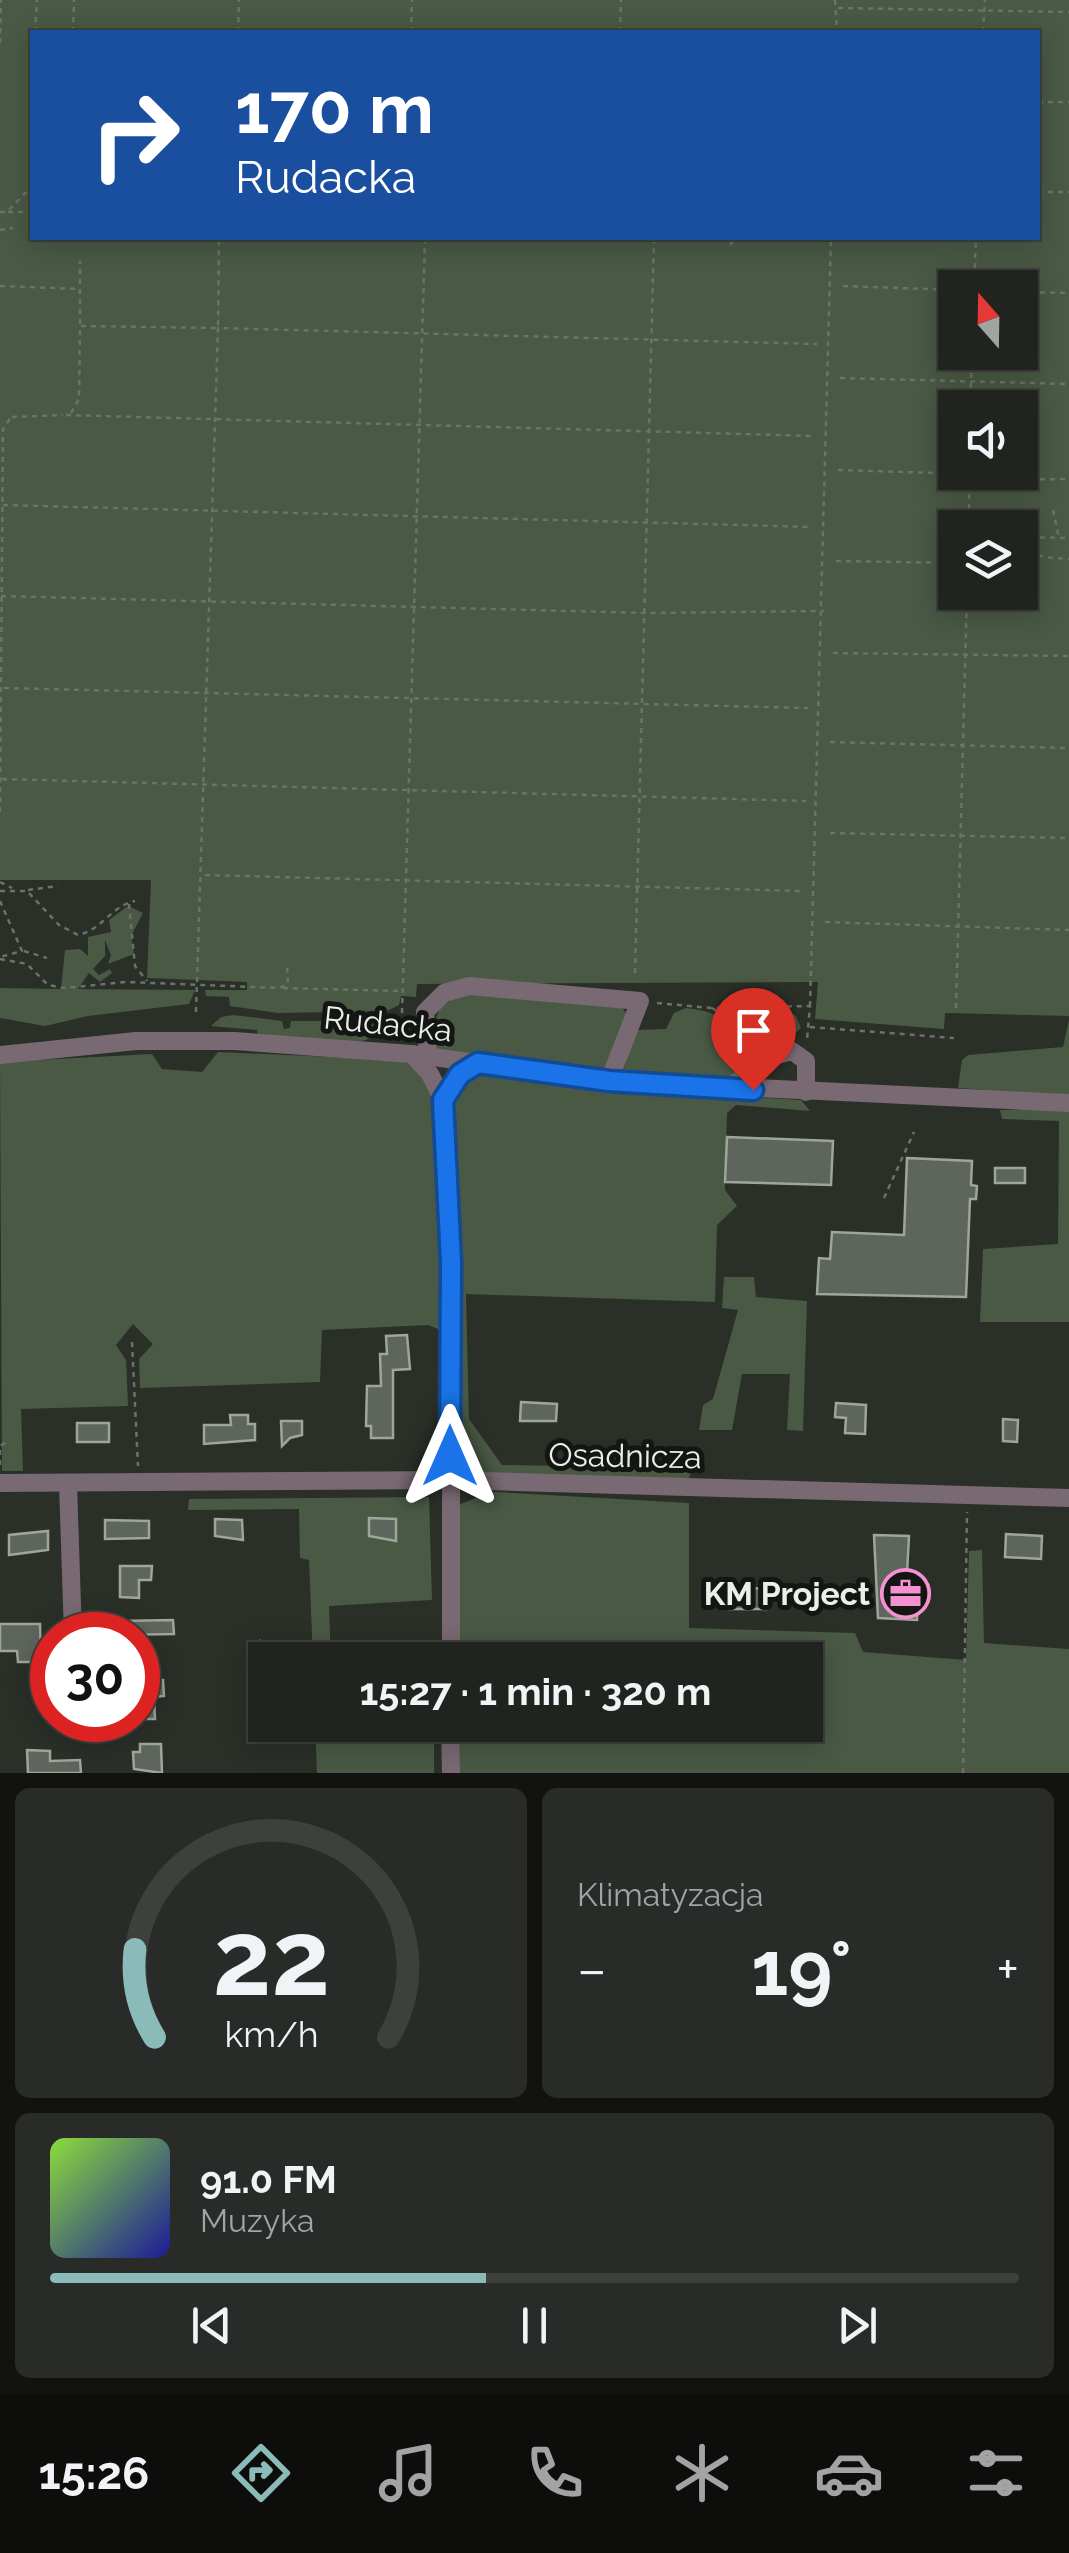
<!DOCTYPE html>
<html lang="pl">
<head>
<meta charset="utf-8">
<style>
	:root { --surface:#20231e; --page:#282b27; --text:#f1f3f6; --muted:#a2a4a4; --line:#3d403c; --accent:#8bbbb9 }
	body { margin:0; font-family:Raleway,sans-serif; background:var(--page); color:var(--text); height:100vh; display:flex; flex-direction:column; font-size:38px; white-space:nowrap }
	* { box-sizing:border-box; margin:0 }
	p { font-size:32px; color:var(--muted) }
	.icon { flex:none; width:55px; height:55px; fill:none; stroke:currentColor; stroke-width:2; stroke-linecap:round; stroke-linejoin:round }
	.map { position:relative; height:1773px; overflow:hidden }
	.panel { display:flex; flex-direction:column; gap:15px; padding:15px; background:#121310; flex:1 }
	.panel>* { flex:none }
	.guide { position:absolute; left:30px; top:30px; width:1010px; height:210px; border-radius:0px; box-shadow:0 5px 25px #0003,0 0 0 2px var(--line); background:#1a4fa0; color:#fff; overflow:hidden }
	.needle { width:65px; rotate:340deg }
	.buttons { position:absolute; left:938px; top:270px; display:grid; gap:20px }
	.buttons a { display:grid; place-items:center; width:100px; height:100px; border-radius:0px; background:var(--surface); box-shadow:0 5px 25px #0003,0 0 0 2px var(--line); font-size:50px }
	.speed { position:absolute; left:30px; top:1612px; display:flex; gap:20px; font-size:50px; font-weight:700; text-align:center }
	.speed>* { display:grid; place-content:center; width:130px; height:130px; border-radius:50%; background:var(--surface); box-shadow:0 5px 25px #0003,0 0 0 2px var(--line); line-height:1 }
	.speed .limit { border:15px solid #d22; background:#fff; color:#111 }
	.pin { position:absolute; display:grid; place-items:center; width:85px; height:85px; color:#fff; margin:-102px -42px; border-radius:50% 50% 50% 0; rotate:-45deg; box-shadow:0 0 10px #0007 }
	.pin .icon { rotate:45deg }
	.me { position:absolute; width:110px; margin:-55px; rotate:0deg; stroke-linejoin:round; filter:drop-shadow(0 0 8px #0008) }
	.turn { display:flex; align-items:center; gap:35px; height:210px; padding:0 40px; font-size:45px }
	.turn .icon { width:130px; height:130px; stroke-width:2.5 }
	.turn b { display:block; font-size:70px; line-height:85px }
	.big { font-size:75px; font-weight:700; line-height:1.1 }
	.panel .tile { flex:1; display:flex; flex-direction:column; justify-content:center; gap:15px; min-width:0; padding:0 35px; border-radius:15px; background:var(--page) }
	.panel .dial { align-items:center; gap:0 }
	.dial svg { height:260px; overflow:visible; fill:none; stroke:var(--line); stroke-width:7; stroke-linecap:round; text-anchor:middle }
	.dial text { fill:var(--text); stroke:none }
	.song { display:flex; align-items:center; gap:30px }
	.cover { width:120px; height:120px; border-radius:15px; background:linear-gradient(135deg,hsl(90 70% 55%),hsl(240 70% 35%)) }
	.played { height:10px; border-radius:5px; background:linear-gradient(90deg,var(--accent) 45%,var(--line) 45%) }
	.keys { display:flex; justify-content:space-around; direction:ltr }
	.heat { display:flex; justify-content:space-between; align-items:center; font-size:55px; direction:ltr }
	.panel .tiles { flex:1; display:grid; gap:15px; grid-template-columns:1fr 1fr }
	.tile:last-child { grid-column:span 2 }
	.trip { position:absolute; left:248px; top:1642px; width:575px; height:100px; border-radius:0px; background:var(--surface); box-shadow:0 5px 25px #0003,0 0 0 2px var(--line); font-weight:700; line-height:100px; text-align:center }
	.dock { display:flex; height:160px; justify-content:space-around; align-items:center; background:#0d0e0c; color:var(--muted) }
	.dock .icon { width:70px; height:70px }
	.dock .selected { color:var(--accent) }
	.dock b { font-size:45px; color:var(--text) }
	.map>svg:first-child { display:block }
</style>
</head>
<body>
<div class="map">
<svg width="1069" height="1773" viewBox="0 0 1069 1773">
	<rect width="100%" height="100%" fill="#2a2f28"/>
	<g fill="#495944" fill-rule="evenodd">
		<path d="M0 0H1069V1016L945 1013 944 1029 815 1019 818 982 417 984 416 997 401 996 399 1005 387 1011 278 1013 230 1006 229 997 206 996 205 990H247V982L147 978 151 880H0ZM32 32H1038V238H32ZM955 288H1020V352H955ZM955 408H1020V472H955ZM955 528H1020V592H955Z"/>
		<path d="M128 906 143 913 131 936 134 954 108 964 111 955 105 940V956L93 969 99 975 110 969 112 973 100 982 89 973 78 989 195 990 189 1004 88 1016 45 1026 0 1018V988L61 989 65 950 80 949 88 956V937L111 932 109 920Z"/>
		<path d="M465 991 621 1006 626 1013 606 1068 597 1071 434 1052 428 1037 441 1006Z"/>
		<path d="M686 1008C725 1012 739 1027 760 1059L721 1083 622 1075 636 1030 666 1029 674 1013Z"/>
		<path d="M785 1010 796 1016 801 1028 764 1058 742 1025 721 1012Z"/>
		<path d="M233 1015 282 1021 284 1029 290 1028 291 1021H379L385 1028 380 1035 359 1042 258 1036 257 1030 211 1026 221 1017Z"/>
		<path d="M1069 1020V1096L958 1088 962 1060 968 1055 1063 1047Z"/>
		<path d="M218 1052 402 1060 414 1066 435 1097 443 1331 428 1325 322 1330 320 1382 140 1388 139 1359 153 1344 133 1324 116 1345 126 1360 128 1406 21 1409 23 1471H2L0 1062 152 1054 162 1069 202 1072Z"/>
		<path d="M489 1073 603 1089 801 1100 810 1111 736 1105 727 1113 725 1190 737 1206 717 1225 715 1302 466 1294 469 1419 502 1465 694 1468 684 1487 480 1472 460 1457 452 1102 472 1079Z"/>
		<path d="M1069 1109V1322H980L983 1249 1058 1244 1059 1121 1002 1119 1000 1110Z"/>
		<path d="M724 1277H754L756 1297 807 1301 803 1431 787 1430 790 1374H742L732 1430H699L703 1405 713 1399 738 1310 722 1308Z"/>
		<path d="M478 1491 689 1503V1628L855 1633 863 1652 966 1660 969 1551 982 1550 984 1643 1069 1649V1773H458L459 1725H805V1660H460L456 1506 478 1497Z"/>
		<path d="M429 1497 432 1600 329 1606 331 1660H313L309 1560 300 1558 299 1509 188 1510 189 1499Z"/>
		<path d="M315 1725H434V1773H317Z"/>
	</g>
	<g fill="#5e655c" stroke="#9ea59b" stroke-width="2.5">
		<path d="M727 1137 833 1141 831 1185 725 1182Z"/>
		<path d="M907 1158 972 1161 971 1185 977 1186 976 1199H970L966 1297 817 1294 819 1258 830 1259 832 1232 904 1235Z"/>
		<rect x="995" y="1168" width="30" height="15"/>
		<path d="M407 1335 410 1369 393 1370V1438H371V1426H366L367 1386H381L380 1354H387L386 1336Z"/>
		<path d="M521 1402 557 1404 556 1421H520Z"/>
		<path d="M836 1403 866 1405 865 1434 845 1433 846 1418 835 1417Z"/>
		<path d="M230 1415H248V1424H255V1440L204 1444V1425H231Z"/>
		<path d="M1003 1419 1018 1420 1017 1442 1003 1441Z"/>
		<path d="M281 1421H302V1435L290 1438 282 1446Z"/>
		<rect x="77" y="1423" width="32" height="19"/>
		<path d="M369 1518 396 1519V1541L369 1536Z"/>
		<path d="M215 1519 242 1520 243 1540 215 1536Z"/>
		<path d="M105 1520 149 1521V1538L105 1539Z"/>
		<path d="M48 1531V1550L9 1555V1535Z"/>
		<path d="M1006 1534 1042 1536 1041 1559 1005 1557Z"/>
		<path d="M874 1535 909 1536 907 1574H918L917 1620 878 1618Z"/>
		<path d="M120 1566H152L151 1580H139V1598L120 1597Z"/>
		<path d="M730 1587 767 1589V1609H730Z"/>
		<path d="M173 1620 174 1634 118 1635V1621Z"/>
		<path d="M0 1624H40L41 1662H18L17 1651H0Z"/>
		<path d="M260 1641 265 1642V1681L250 1682 249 1666H255Z"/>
		<path d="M163 1680 164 1696 154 1697 155 1719H138V1686L142 1681Z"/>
		<path d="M140 1744H161L162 1773 134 1769 133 1752H140Z"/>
		<path d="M27 1750 50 1751V1761L80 1760 81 1773H28Z"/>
	</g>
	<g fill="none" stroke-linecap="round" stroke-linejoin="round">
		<g stroke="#6c716a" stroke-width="2.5" stroke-dasharray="5 5" stroke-linecap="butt">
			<path d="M835 0 837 32"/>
			<path d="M838 8 1069 12"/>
			<path d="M35 32 37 0"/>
			<path d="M73 32 74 0"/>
			<path d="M238 32 239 0"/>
			<path d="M411 32 412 0"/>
			<path d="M620 32 621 0"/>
			<path d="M983 32 985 0"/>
			<path d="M0 43 1 0"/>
			<path d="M1038 102H1069"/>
			<path d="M32 117V186"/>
			<path d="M1038 192H1069"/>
			<path d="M0 212H7L29 189"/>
			<path d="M8 212H32"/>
			<path d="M0 230 13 228"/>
			<path d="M730 245 737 238"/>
			<path d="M0 286 80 289"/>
			<path d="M843 286 955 290"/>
			<path d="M974 288 976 238"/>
			<path d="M1020 292 1069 293"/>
			<path d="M80 324V261"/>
			<path d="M840 378 1069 384"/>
			<path d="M970 408 972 352"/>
			<path d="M71 413 79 399 80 326 218 328 219 238"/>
			<path d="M66 415 814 436"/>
			<path d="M12 417 63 415"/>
			<path d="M838 470 969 474"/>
			<path d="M969 474V528"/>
			<path d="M970 480 1069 479"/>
			<path d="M3 505 812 527"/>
			<path d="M1053 510 1059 538"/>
			<path d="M1020 537 1069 538"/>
			<path d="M1020 547 1043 557 1069 559"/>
			<path d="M836 561 955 563"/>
			<path d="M1 596 645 613 824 611"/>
			<path d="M833 653 1069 656"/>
			<path d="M4 688 808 708"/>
			<path d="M830 742 1069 748"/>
			<path d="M2 779 806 801"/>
			<path d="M0 812 3 429 11 417"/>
			<path d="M830 833 1069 838"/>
			<path d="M205 875 801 891"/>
			<path d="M0 882 12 888"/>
			<path d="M28 890 58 886"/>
			<path d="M0 891H27L59 925 78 935C102 930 111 906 135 901"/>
			<path d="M0 901 22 951 0 957"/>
			<path d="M129 904 135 966 147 981"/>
			<path d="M825 922 1069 930"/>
			<path d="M24 951 47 958"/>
			<path d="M0 959 27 964 48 985 64 988 126 982 280 988 288 984 287 966"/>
			<path d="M635 973 654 238"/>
			<path d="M283 988 400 991"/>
			<path d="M657 1003 711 1008 810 1006 807 1040"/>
			<path d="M810 1006 831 238"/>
			<path d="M712 1008 742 1026 756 1049"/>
			<path d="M956 1008 967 592"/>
			<path d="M196 1012 218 328 817 344"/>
			<path d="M402 1013 425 238"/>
			<path d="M810 1027 954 1038"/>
			<path d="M884 1198 914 1132"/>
			<path d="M132 1342 138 1466"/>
			<path d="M0 1465V1446L8 1441"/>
			<path d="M963 1773 967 1512"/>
		</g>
		<g stroke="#786972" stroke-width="18">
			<path d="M412 1054 430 1074 443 1100 451 1263V1660"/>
			<path d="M0 1055 136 1041H235L411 1054 609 1081 1069 1103"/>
			<path d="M428 1056 425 1012 444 993 469 986 640 1001 609 1081"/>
			<path d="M728 1088 777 1055 792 1051 806 1061V1092"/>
			<path d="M443 1100 455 1079 478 1063"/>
			<path d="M0 1483 450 1480 1069 1498"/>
			<path d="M68 1484 73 1635"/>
			<path d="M450 1725 451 1773"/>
		</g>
	</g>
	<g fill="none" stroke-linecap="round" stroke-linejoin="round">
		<defs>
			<path id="route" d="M450 1456 451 1262 443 1100 460 1074 478 1063 609 1081 753 1090"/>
		</defs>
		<use href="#route" stroke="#114b97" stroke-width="25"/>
		<use href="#route" stroke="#1a73e8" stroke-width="18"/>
	</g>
	<defs>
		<symbol id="office-ring" viewBox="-11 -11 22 22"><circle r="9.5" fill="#141613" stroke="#f590d1" stroke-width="1.5"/><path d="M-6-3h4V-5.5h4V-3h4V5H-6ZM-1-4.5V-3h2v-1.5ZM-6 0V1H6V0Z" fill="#f590d1"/></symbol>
	</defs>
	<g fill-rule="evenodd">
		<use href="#office-ring" x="878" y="1566" width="55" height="55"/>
	</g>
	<g text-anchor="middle" stroke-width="10" stroke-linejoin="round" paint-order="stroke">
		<g font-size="32" fill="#ebefea" stroke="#141613">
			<text transform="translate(388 1024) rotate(6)" y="11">Rudacka</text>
			<text transform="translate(625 1456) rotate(1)" y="11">Osadnicza</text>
		</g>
		<g font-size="32" font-weight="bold" fill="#ebefea" stroke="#141613" text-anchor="end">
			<text x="870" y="1605">KM Project</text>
		</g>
	</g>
</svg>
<div class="buttons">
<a><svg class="needle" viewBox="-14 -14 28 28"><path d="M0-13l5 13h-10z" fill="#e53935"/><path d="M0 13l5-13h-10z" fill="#a2a4a4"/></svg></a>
<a><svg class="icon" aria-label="sound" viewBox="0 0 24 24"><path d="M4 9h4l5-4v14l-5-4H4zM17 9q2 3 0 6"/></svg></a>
<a><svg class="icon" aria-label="layers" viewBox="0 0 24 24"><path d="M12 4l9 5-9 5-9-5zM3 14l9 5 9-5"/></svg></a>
</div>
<div class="speed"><div class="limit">30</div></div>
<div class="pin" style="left:753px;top:1090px;background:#d93025"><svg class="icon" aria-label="arrive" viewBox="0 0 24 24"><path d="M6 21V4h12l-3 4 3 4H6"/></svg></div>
<svg class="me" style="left:450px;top:1456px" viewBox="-20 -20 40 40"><path d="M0-17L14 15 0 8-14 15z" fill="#1a73e8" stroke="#fff" stroke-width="4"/></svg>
<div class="trip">15:27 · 1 min · 320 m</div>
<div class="guide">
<div class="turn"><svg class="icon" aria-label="right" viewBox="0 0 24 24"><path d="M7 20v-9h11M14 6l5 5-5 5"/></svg><div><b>170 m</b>Rudacka</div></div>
</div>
</div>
<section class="panel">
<div class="tiles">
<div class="tile dial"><svg viewBox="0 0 100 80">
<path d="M14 69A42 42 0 1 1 86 69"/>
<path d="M14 69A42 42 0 0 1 8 42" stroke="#8bbbb9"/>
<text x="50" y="56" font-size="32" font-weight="700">22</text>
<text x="50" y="72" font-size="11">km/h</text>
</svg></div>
<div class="tile"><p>Klimatyzacja</p>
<div class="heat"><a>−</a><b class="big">19°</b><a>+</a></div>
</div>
<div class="tile">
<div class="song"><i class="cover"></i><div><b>91.0 FM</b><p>Muzyka</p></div></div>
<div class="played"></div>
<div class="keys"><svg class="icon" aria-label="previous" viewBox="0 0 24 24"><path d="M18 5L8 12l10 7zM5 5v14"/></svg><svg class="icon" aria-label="pause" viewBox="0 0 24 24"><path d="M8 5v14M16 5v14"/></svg><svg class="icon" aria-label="next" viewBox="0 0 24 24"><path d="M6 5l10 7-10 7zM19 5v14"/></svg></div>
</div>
</div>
</section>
<nav class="dock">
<b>15:26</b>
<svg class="icon selected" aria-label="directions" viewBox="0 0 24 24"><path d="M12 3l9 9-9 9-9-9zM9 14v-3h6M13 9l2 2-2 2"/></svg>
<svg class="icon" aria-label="music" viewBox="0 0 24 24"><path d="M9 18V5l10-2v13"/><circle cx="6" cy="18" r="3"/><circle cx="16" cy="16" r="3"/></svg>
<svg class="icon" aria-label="phone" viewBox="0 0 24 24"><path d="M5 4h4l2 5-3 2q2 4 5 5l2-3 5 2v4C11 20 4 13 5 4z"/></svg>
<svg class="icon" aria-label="climate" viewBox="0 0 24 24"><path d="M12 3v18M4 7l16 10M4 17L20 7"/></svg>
<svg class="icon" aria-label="car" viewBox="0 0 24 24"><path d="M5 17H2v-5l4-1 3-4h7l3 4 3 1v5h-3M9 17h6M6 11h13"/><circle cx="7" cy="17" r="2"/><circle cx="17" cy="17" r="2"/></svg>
<svg class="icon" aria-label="filters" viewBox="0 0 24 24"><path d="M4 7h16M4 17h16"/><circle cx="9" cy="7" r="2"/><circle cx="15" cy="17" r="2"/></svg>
</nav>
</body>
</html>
